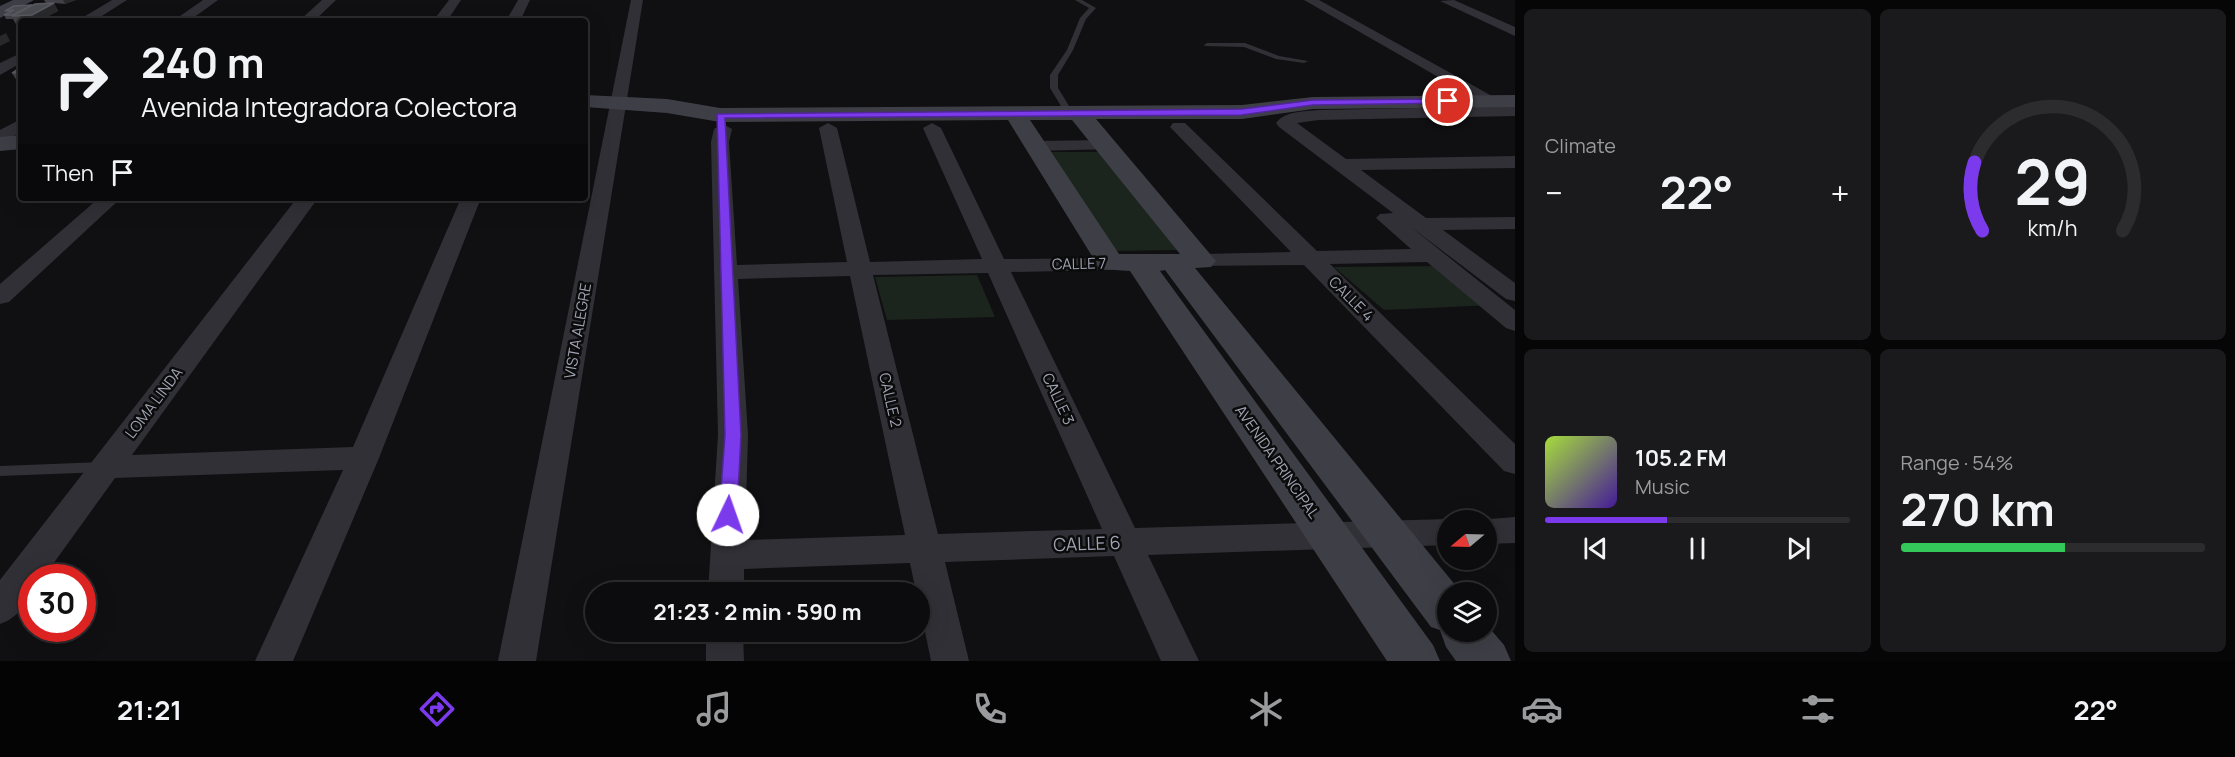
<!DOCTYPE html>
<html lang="en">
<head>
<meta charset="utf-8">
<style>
	:root { --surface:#0c0b0d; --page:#1a191b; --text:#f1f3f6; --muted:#9a9b9d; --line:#2c2b2e; --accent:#7c3aed }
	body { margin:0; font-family:Manrope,sans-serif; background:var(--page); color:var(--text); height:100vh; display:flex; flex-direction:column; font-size:22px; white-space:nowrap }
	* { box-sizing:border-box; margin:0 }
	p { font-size:20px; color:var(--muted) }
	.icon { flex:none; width:33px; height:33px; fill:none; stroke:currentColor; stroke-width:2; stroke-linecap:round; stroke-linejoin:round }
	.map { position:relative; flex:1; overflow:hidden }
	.drawer { display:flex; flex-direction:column; gap:9px; padding:9px; background:#070607; width:720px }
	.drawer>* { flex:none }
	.hud { position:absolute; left:18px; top:18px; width:570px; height:183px; border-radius:6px; box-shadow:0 6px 24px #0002,0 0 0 2px var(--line); background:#0c0b0d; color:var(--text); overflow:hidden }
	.needle { width:39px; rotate:251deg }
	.buttons { position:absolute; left:1437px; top:510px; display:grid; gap:12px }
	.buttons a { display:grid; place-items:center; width:60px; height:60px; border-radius:50%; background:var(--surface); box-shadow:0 6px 24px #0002,0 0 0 2px var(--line); font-size:30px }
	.speed { position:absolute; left:18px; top:564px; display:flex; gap:12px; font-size:30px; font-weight:700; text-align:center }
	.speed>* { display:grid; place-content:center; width:78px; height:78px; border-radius:50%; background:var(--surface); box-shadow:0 6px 24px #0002,0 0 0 2px var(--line); line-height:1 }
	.speed .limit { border:9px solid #d22; background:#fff; color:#111 }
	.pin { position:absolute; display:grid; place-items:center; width:51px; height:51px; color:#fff; margin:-26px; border:3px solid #fff; border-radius:50%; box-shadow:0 2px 6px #0007 }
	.me { position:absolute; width:66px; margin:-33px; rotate:3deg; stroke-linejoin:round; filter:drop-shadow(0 0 4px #0008) }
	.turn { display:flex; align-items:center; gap:21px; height:126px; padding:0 24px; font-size:27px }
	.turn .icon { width:78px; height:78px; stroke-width:2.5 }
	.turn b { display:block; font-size:42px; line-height:51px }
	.then { display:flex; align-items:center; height:57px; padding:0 24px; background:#0003; gap:12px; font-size:22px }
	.big { font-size:45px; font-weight:700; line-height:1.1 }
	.drawer .tile { flex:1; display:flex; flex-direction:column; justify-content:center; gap:9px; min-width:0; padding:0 21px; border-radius:9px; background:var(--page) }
	.drawer .dial { align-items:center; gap:0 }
	.dial svg { height:156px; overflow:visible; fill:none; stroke:var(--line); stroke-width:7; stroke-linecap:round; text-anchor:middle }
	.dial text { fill:var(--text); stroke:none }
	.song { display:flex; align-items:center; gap:18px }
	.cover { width:72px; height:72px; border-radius:9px; background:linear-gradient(135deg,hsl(80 70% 55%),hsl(260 70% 35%)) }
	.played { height:6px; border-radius:3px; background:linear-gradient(90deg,var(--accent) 40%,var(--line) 40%) }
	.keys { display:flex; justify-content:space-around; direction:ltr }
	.heat { display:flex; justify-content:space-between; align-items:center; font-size:33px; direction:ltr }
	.charge { height:9px; border-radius:4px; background:linear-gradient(90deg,#34c759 54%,var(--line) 0) }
	.drawer .tiles { flex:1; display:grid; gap:9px; grid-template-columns:repeat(2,1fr) }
	.trip { position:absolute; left:585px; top:582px; width:345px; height:60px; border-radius:30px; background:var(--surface); box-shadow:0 6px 24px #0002,0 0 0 2px var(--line); font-weight:700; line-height:60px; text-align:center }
	.tab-bar { display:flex; height:96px; justify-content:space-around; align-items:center; background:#050405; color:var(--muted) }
	.tab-bar .icon { width:42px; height:42px }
	.tab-bar .current { color:var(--accent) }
	.tab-bar b { font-size:27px; color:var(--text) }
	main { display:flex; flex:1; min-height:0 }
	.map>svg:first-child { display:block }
</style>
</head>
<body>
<main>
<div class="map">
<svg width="1515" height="661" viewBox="0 0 1515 661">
	<rect width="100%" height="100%" fill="#100f11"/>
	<g fill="#1c241e">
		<path d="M1045 152H1103L1177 250 1113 251Z"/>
		<path d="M1445 266 1494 305 1384 310 1334 267Z"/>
		<path d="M977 275 995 317 887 320 875 277Z"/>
	</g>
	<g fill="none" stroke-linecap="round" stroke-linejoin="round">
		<g fill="#303036" fill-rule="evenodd">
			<path d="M1075 0H1082L1096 8 1086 19 1073 50 1058 75V88L1074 114 1070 116H1067L1050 88V75L1067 50 1080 18 1089 8Z"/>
			<path d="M1207 43H1245L1279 56 1308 61 1304 63 1276 59 1244 47 1205 46 1204 45Z"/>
			<path d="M103 462 108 463 110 467 108 471 103 472 0 476V466Z"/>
		</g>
		<g fill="#303036" fill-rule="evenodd">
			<path d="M112 0H127L94 21H77Z"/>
			<path d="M203 0H218L189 21H173Z"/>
			<path d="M322 0H336L314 21H299Z"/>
			<path d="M449 0H461L447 21H433Z"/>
			<path d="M518 0H530L520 21H506Z"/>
			<path d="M631 0H643L536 661H498Z"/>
			<path d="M1304 0H1319L1501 101 1493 106 1487 105Z"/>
			<path d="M1454 0 1515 27V36L1440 1Z"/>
			<path d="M21 53V63L0 75V63Z"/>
			<path d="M1515 106V116L1319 120 1297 123 1346 159 1515 156V168L1361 170 1426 218 1515 217V229L1443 230 1515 283V301L1506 299 1411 227 1515 310V331L1506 328 1427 262 1330 264 1515 444V474L1504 471 1304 265 1193 266 1190 261 1193 256 1201 254 1291 252 1170 127 1173 123H1185L1317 251 1411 249 1376 218 1380 214 1393 213 1279 127 1276 123C1286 110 1304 112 1319 110Z"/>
			<path d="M21 119V132L0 143V130Z"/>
			<path d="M828 123 837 128 870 262 982 259 923 128 932 123 941 128 1004 259 1118 258 1121 263 1118 268 1110 270 1011 272 1135 528 1448 519 1454 520H1448V545L1148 555 1199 661H1161L1114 556 945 562 969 661H931L920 607V592H916L910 563 744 569V592H708L718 435 711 142 714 129 723 124 732 129 729 142 737 265 847 262 819 128ZM988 273 1102 529 938 534 873 275ZM850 276 905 535 745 540 748 435 738 279Z"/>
			<path d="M1107 140 1113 141 1116 145 1113 149 1034 151 1025 146 1034 141Z"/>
			<path d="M99 198H121L9 302 0 304V284Z"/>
			<path d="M297 198H318L132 455 353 447 461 198H481L379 458 293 661H255L343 470 115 478 43 578H32C32 599 20 617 0 624V580Z"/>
			<path d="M1515 517V543L1486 544V520H1477Z"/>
			<path d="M706 632H743L744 661H706Z"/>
		</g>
		<g fill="#3e3f46" fill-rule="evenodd">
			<path d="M13 0H34L0 18V6Z"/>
			<path d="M585 95 667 99 720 108 1242 105 1313 97 1515 95V107L1313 109 1242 119H1096L1216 261 1211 267 1195 268 1461 592H1448V632H1486V624L1504 645 1511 661H1456L1446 647 1440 630 1431 627 1165 270 1160 271 1433 645 1440 661H1387L1130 271 1100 269 1008 120 720 122 667 113 585 107ZM1030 120H1072L1180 254H1119Z"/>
			<path d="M21 135V149L0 151V137Z"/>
		</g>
	</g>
	<g fill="#414046">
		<path d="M44 0H76L65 4 54 3 58 11 39 21H21V23L16 24 13 19H6L4 15 7 14 5 11 32 5 53 3H46Z"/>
		<path d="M21 67V81H17L12 73Z"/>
	</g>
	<g fill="#29282c">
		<path d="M63 0H76L65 4Z"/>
		<path d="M54 3 58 11 39 21H34L32 15Z"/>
		<path d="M6 33 10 41 0 46V36Z"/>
	</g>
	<g fill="#4b4b52" stroke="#595961" stroke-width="1.5">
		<path d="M54 3 32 15 12 16 35 4Z"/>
		<path d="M32 5 13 15H4L14 10 5 11 14 6Z"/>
		<path d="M21 67V72L12 73Z"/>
	</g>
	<path fill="#7c3aed" stroke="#51269a" stroke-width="1.5" d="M1448 99H1451V103L1313 105 1242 115 725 118 741 435 737 515 734 520H722L719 515 725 435 717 114 1242 109 1313 100Z"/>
	<g text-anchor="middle" stroke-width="5" stroke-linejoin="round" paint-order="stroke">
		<g font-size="15" fill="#a0a3b2" stroke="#0b0b0c">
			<text transform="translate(1079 264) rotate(-1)" y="5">CALLE 7</text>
			<text transform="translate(1351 299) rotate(45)" y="5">CALLE 4</text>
			<text transform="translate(578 331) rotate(-80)" y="5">VISTA ALEGRE</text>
			<text transform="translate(1058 399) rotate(65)" y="5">CALLE 3</text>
			<text transform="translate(890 400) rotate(77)" y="5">CALLE 2</text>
			<text transform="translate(154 403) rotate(-53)" y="5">LOMA LINDA</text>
			<text transform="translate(1277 462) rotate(55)" y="5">AVENIDA PRINCIPAL</text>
		</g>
		<g font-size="18" fill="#a0a3b2" stroke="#0b0b0c">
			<text transform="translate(1087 544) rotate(-2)" y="6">CALLE 6</text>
		</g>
	</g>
</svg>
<div class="buttons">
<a><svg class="needle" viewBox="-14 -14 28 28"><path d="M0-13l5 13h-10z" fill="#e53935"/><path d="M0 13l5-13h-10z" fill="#9a9b9d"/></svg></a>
<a><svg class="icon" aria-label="layers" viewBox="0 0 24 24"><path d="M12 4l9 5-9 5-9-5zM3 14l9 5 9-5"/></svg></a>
</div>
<div class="speed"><div class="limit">30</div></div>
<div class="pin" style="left:1448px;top:101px;background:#d93025"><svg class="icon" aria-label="arrive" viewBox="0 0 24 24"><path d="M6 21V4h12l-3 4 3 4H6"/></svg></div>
<svg class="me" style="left:728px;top:515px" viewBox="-20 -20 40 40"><circle r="19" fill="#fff"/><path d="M0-13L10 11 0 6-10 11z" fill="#7c3aed"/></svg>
<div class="trip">21:23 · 2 min · 590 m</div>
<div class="hud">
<div class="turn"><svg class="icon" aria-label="right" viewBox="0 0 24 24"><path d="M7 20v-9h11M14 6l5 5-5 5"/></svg><div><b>240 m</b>Avenida Integradora Colectora</div></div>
<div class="then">Then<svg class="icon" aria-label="arrive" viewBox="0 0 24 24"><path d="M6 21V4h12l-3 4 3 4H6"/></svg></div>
</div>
</div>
<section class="drawer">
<div class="tiles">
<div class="tile"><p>Climate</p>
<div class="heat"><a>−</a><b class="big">22°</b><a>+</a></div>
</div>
<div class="tile dial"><svg viewBox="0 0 100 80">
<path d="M14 69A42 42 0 1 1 86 69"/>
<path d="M14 69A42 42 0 0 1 10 34" stroke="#7c3aed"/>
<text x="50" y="56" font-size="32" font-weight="700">29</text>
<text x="50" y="72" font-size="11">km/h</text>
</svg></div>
<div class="tile">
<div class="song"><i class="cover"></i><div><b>105.2 FM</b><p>Music</p></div></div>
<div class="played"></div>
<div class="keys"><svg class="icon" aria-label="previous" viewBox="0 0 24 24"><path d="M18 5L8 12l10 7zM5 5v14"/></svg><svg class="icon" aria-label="pause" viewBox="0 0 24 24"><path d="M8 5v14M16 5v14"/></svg><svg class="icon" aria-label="next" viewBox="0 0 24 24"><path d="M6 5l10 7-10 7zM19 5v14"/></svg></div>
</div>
<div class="tile"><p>Range · 54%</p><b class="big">270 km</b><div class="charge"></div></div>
</div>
</section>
</main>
<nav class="tab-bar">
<b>21:21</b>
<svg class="icon current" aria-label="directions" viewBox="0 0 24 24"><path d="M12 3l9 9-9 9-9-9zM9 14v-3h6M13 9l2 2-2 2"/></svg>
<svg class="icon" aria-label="music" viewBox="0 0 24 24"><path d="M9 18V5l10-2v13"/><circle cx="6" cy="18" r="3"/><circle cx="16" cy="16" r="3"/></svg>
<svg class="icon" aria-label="phone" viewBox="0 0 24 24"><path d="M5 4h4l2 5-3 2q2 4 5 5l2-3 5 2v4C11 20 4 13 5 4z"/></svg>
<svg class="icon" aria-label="climate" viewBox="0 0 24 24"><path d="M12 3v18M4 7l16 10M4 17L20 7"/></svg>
<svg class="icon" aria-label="car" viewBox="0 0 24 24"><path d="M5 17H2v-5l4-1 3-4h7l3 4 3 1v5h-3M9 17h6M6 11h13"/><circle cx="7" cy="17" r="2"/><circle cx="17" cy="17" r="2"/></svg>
<svg class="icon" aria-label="filters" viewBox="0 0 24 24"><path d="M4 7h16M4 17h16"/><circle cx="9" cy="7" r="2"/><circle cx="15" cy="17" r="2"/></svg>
<b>22°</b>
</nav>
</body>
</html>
